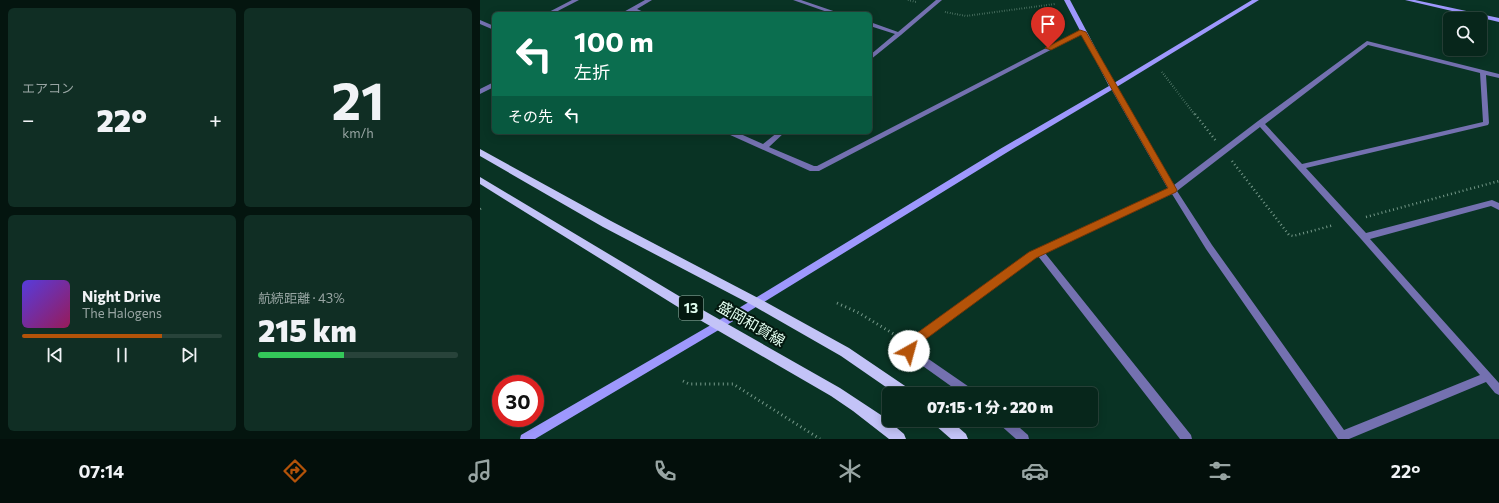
<!DOCTYPE html>
<html lang="ja">
<head>
<meta charset="utf-8">
<style>
	:root { --surface:#07261b; --page:#102e24; --text:#f1f3f6; --muted:#98a5a3; --line:#28433a; --accent:#b45309 }
	body { margin:0; font-family:Commissioner,"Noto Sans JP",sans-serif; background:var(--page); color:var(--text); height:100vh; display:flex; flex-direction:column; font-size:15px; white-space:nowrap }
	* { box-sizing:border-box; margin:0 }
	p { font-size:13px; color:var(--muted) }
	.icon { flex:none; width:22px; height:22px; fill:none; stroke:currentColor; stroke-width:2; stroke-linecap:round; stroke-linejoin:round }
	.map { position:relative; flex:1; overflow:hidden }
	.panel { display:flex; flex-direction:column; gap:8px; padding:8px; background:#04150f; width:480px }
	.panel>* { flex:none }
	.top-card { position:absolute; left:12px; top:12px; width:380px; height:122px; border-radius:6px; box-shadow:0 2px 10px #0003,0 0 0 1px var(--line); background:#0b6e4f; color:#fff; overflow:hidden }
	.buttons { position:absolute; left:963px; top:12px; display:grid; gap:8px }
	.buttons a { display:grid; place-items:center; width:44px; height:44px; border-radius:6px; background:var(--surface); box-shadow:0 2px 10px #0003,0 0 0 1px var(--line); font-size:20px }
	.speed { position:absolute; left:12px; top:375px; display:flex; gap:8px; font-size:20px; font-weight:700; text-align:center }
	.speed>* { display:grid; place-content:center; width:52px; height:52px; border-radius:50%; background:var(--surface); box-shadow:0 2px 10px #0003,0 0 0 1px var(--line); line-height:1 }
	.speed .limit { border:6px solid #d22; background:#fff; color:#111 }
	.pin { position:absolute; display:grid; place-items:center; width:34px; height:34px; color:#fff; margin:-41px -17px; border-radius:50% 50% 50% 0; rotate:-45deg; box-shadow:0 0 4px #0007 }
	.pin .icon { rotate:45deg }
	.me { position:absolute; width:44px; margin:-22px; rotate:38deg; stroke-linejoin:round; filter:drop-shadow(0 0 3px #0008) }
	.turn { display:flex; align-items:center; gap:14px; height:84px; padding:0 16px; font-size:18px }
	.turn .icon { width:52px; height:52px; stroke-width:2.5 }
	.turn b { display:block; font-size:28px; line-height:34px }
	.then { display:flex; align-items:center; height:38px; padding:0 16px; background:#0003; gap:8px; font-size:15px }
	.big { font-size:30px; font-weight:800; line-height:1.1 }
	.panel .card { flex:1; display:flex; flex-direction:column; justify-content:center; gap:6px; min-width:0; padding:0 14px; border-radius:6px; background:var(--page) }
	.panel .dial { align-items:center; gap:0 }
	.dial b { font-size:52px; line-height:1 }
	.song { display:flex; align-items:center; gap:12px }
	.cover { width:48px; height:48px; border-radius:6px; background:linear-gradient(135deg,hsl(250 70% 55%),hsl(330 70% 35%)) }
	.played { height:4px; border-radius:2px; background:linear-gradient(90deg,var(--accent) 70%,var(--line) 70%) }
	.keys { display:flex; justify-content:space-around; direction:ltr }
	.heat { display:flex; justify-content:space-between; align-items:center; font-size:22px; direction:ltr }
	.charge { height:6px; border-radius:3px; background:linear-gradient(90deg,#34c759 43%,var(--line) 0) }
	.panel .tiles { flex:1; display:grid; gap:8px; grid-template-columns:repeat(2,1fr) }
	.trip { position:absolute; left:402px; top:387px; width:216px; height:40px; border-radius:6px; background:var(--surface); box-shadow:0 2px 10px #0003,0 0 0 1px var(--line); font-weight:800; line-height:40px; text-align:center }
	.tab-bar { display:flex; height:64px; justify-content:space-around; align-items:center; background:#030f0b; color:var(--muted) }
	.tab-bar .icon { width:28px; height:28px }
	.tab-bar .on { color:var(--accent) }
	.tab-bar b { font-size:18px; color:var(--text) }
	main { display:flex; flex:1; min-height:0 }
	.map>svg:first-child { display:block }
</style>
</head>
<body>
<main>
<section class="panel">
<div class="tiles">
<div class="card"><p>エアコン</p>
<div class="heat"><a>−</a><b class="big">22°</b><a>+</a></div>
</div>
<div class="card dial"><b>21</b><p>km/h</p></div>
<div class="card">
<div class="song"><i class="cover"></i><div><b>Night Drive</b><p>The Halogens</p></div></div>
<div class="played"></div>
<div class="keys"><svg class="icon" aria-label="previous" viewBox="0 0 24 24"><path d="M18 5L8 12l10 7zM5 5v14"/></svg><svg class="icon" aria-label="pause" viewBox="0 0 24 24"><path d="M8 5v14M16 5v14"/></svg><svg class="icon" aria-label="next" viewBox="0 0 24 24"><path d="M6 5l10 7-10 7zM19 5v14"/></svg></div>
</div>
<div class="card"><p>航続距離 · 43%</p><b class="big">215 km</b><div class="charge"></div></div>
</div>
</section>
<div class="map">
<svg width="1019" height="439" viewBox="0 0 1019 439">
	<rect width="100%" height="100%" fill="#093324"/>
	<g fill="none" stroke-linecap="round" stroke-linejoin="round">
		<g stroke="#76998a" stroke-width="2" stroke-dasharray="0.5 2" stroke-linecap="butt">
			<path d="M428 0 436 2"/>
			<path d="M465 12 486 16 575 4"/>
			<path d="M682 72 715 115"/>
		</g>
		<g stroke="#76998a" stroke-width="2.5" stroke-dasharray="1 3" stroke-linecap="butt">
			<path d="M715 114 736 141"/>
			<path d="M752 161 809 235 813 236 854 225"/>
			<path d="M0 209 2 207"/>
			<path d="M886 217 1019 181"/>
		</g>
		<g stroke="#76998a" stroke-width="3" stroke-dasharray="1 3.5" stroke-linecap="butt">
			<path d="M357 303 379 313 417 336"/>
			<path d="M203 381 209 384H253L340 439"/>
		</g>
		<g fill="#7471b0" fill-rule="evenodd">
			<path d="M92 0H99L72 14H65Z"/>
			<path d="M165 0H172L157 9 168 14H160L152 11 147 14H140Z"/>
			<path d="M313 0H321L362 14H353Z"/>
			<path d="M456 0H462L421 35 390 60V55L415 34 390 26V22L418 32Z"/>
			<path d="M0 20 14 26V30L0 24Z"/>
			<path d="M603 29 606 31 605 32 339 171H330L248 134 247 132H256L283 144 298 132H305L289 147 334 166H337Z"/>
			<path d="M887 41 1019 74V78L1006 75 1009 123 1008 125 826 168 886 233 1012 200 1019 203V210L1011 206 890 239 1019 383V395L1015 393 1006 382 869 439H858L726 249 692 194 565 253 711 435 712 439H700L558 256 434 346V349L495 391 496 394H482L426 354 424 351 426 341 549 253 688 189 630 87 631 86H635L636 87 694 185 778 121ZM888 45 1000 73 1003 122 822 164 785 124ZM780 127 881 239 1000 375 864 430 732 245 697 191Z"/>
			<path d="M14 82V87L0 94V89Z"/>
			<path d="M518 420H531L548 435 549 439H536L519 424Z"/>
		</g>
		<g fill="#9e98fd" fill-rule="evenodd">
			<path d="M584 0H590L634 83 772 0H779L635 88 526 153 242 328 55 439H40L41 435 236 322 520 149 629 86Z"/>
			<path d="M925 0H935L1019 18V22Z"/>
		</g>
		<g fill="#c3c3f7" fill-rule="evenodd">
			<path d="M0 149 131 221 280 299 369 348 431 390 433 394H416L361 356 272 305 123 227 0 156Z"/>
			<path d="M0 177 214 305 360 388 404 417 424 434 426 439H409L373 411 351 396 206 312 0 184Z"/>
			<path d="M453 420H470L486 434 488 439H471L455 425Z"/>
		</g>
	</g>
	<path fill="#b45309" stroke="#753606" d="M600 30 606 32 697 190 696 192 556 258 435 347 433 355 429 356 425 355 423 351 426 341 549 252 688 188 601 35 571 50 565 48Z"/>
	<g text-anchor="middle" stroke-width="4" stroke-linejoin="round" paint-order="stroke">
		<rect fill="#03180f" stroke="#9eb8ac" stroke-width="1" x="199" y="296" width="24" height="24" rx="3"/>
		<g font-size="14" font-weight="bold" fill="#e1fdef">
			<text x="211" y="313">13</text>
		</g>
		<g font-size="15" fill="#e1fdef" stroke="#03180f">
			<text transform="translate(271 324) rotate(30)" y="5">盛岡和賀線</text>
		</g>
	</g>
</svg>
<div class="buttons">
<a><svg class="icon" aria-label="search" viewBox="0 0 24 24"><circle cx="10" cy="10" r="6"/><path d="M15 15l6 6"/></svg></a>
</div>
<div class="speed"><div class="limit">30</div></div>
<div class="pin" style="left:568px;top:48px;background:#d93025"><svg class="icon" aria-label="arrive" viewBox="0 0 24 24"><path d="M6 21V4h12l-3 4 3 4H6"/></svg></div>
<svg class="me" style="left:429px;top:351px" viewBox="-20 -20 40 40"><circle r="19" fill="#fff"/><path d="M0-13L10 11 0 6-10 11z" fill="#b45309"/></svg>
<div class="trip">07:15 · 1 分 · 220 m</div>
<div class="top-card">
<div class="turn"><svg class="icon" aria-label="left" viewBox="0 0 24 24"><path d="M17 20v-9H6M10 6l-5 5 5 5"/></svg><div><b>100 m</b>左折</div></div>
<div class="then">その先<svg class="icon" aria-label="left" viewBox="0 0 24 24"><path d="M17 20v-9H6M10 6l-5 5 5 5"/></svg></div>
</div>
</div>
</main>
<nav class="tab-bar">
<b>07:14</b>
<svg class="icon on" aria-label="directions" viewBox="0 0 24 24"><path d="M12 3l9 9-9 9-9-9zM9 14v-3h6M13 9l2 2-2 2"/></svg>
<svg class="icon" aria-label="music" viewBox="0 0 24 24"><path d="M9 18V5l10-2v13"/><circle cx="6" cy="18" r="3"/><circle cx="16" cy="16" r="3"/></svg>
<svg class="icon" aria-label="phone" viewBox="0 0 24 24"><path d="M5 4h4l2 5-3 2q2 4 5 5l2-3 5 2v4C11 20 4 13 5 4z"/></svg>
<svg class="icon" aria-label="climate" viewBox="0 0 24 24"><path d="M12 3v18M4 7l16 10M4 17L20 7"/></svg>
<svg class="icon" aria-label="car" viewBox="0 0 24 24"><path d="M5 17H2v-5l4-1 3-4h7l3 4 3 1v5h-3M9 17h6M6 11h13"/><circle cx="7" cy="17" r="2"/><circle cx="17" cy="17" r="2"/></svg>
<svg class="icon" aria-label="filters" viewBox="0 0 24 24"><path d="M4 7h16M4 17h16"/><circle cx="9" cy="7" r="2"/><circle cx="15" cy="17" r="2"/></svg>
<b>22°</b>
</nav>
</body>
</html>
